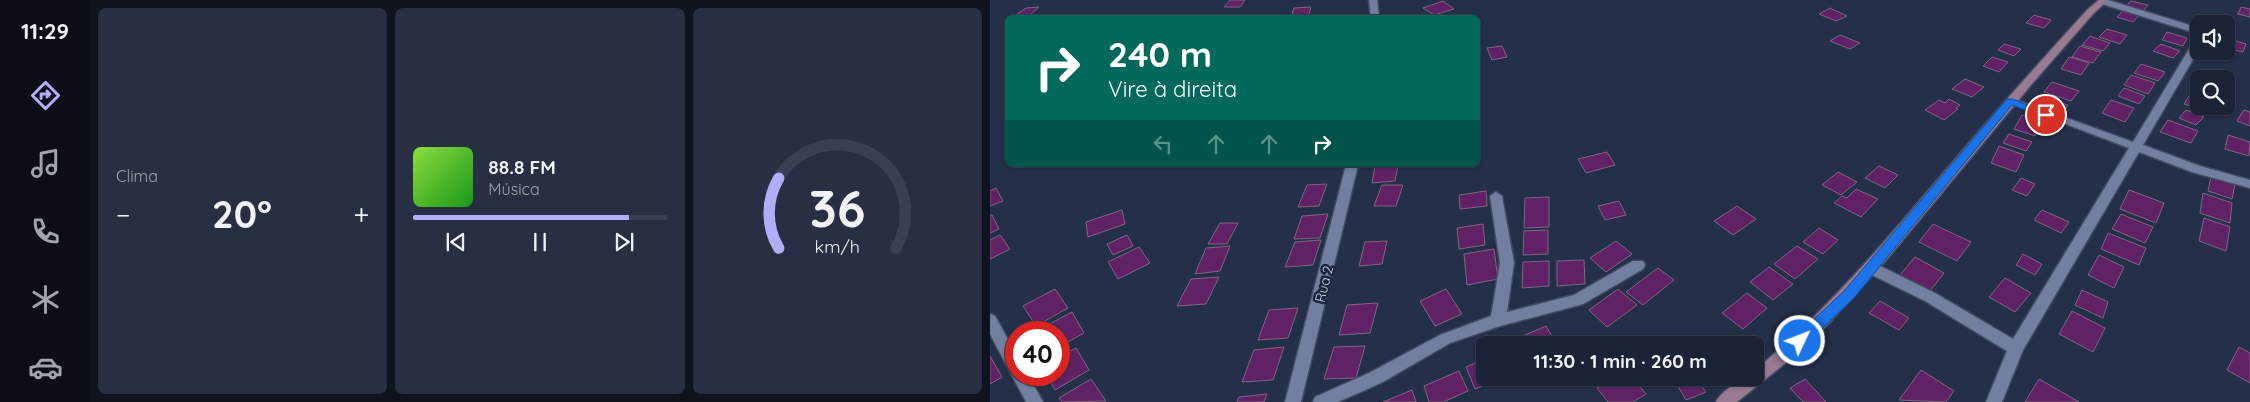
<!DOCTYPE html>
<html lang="pt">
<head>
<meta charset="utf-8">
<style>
	:root { --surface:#1b2337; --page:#282f42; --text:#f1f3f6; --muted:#a0a4ad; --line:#394052; --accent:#b2adf9 }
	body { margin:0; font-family:Quicksand,sans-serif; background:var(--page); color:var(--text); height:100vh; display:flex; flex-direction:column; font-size:19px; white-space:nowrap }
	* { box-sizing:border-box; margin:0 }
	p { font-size:16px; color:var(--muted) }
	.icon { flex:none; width:28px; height:28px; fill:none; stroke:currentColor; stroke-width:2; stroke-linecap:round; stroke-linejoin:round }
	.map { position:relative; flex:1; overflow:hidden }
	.details { display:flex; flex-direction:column; gap:8px; padding:8px; background:#0f131e; width:900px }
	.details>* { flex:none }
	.top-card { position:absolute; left:15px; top:15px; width:475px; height:152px; border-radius:8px; box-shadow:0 1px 4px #0004,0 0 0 1px var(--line); background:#00695c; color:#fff; overflow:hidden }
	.tools { position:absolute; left:1200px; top:15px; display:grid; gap:10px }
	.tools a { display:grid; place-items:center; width:45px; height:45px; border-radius:8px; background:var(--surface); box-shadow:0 1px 4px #0004,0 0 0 1px var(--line); font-size:25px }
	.speed { position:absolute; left:15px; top:321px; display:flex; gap:10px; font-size:25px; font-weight:700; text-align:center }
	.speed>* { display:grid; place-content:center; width:65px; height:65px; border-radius:50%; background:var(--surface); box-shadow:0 1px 4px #0004,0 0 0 1px var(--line); line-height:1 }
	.speed .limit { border:8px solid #d22; background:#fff; color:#111 }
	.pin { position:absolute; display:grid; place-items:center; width:42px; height:42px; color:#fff; margin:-21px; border:2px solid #fff; border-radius:50%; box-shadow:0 1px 5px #0007 }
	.me { position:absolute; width:55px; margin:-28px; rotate:47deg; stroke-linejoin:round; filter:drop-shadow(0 0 4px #0008) }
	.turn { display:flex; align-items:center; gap:18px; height:105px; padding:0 20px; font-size:22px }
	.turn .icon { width:65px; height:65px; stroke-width:2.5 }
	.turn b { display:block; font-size:35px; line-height:42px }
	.lanes { display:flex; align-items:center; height:48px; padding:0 20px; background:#0003; justify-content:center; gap:25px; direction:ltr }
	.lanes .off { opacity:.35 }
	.big { font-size:38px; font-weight:700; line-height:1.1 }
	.details .tile { flex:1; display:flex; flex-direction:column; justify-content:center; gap:8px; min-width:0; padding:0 18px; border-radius:8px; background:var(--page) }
	.details .dial { align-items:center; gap:0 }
	.dial svg { height:130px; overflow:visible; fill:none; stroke:var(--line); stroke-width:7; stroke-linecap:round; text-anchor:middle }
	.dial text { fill:var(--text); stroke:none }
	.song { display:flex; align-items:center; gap:15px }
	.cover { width:60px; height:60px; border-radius:8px; background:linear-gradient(135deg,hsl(90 70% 55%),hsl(120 70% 35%)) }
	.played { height:5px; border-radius:2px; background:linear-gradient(90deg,var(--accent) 85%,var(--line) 85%) }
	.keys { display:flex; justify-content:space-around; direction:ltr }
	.heat { display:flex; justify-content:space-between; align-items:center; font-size:28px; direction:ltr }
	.details .tiles { flex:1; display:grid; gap:8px; grid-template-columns:repeat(3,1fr) }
	.trip { position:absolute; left:486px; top:336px; width:288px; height:50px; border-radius:8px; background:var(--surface); box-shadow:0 1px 4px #0004,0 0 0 1px var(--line); font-weight:700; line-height:50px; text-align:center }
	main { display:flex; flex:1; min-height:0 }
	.tab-bar { display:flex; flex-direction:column; width:90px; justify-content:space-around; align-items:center; background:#0b0e16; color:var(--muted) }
	.tab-bar .icon { width:35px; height:35px }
	.tab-bar .selected { color:var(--accent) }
	.tab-bar b { font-size:22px; color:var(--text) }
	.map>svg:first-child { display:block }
</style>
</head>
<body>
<main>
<nav class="tab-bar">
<b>11:29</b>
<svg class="icon selected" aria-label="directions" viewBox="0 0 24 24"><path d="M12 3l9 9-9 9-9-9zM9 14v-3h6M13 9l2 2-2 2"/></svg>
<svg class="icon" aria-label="music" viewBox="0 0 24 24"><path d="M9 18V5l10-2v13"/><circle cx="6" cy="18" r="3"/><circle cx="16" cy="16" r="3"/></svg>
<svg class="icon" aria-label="phone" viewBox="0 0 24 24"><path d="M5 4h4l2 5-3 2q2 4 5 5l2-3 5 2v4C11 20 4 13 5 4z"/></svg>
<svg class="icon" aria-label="climate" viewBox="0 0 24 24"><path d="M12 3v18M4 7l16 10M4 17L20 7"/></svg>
<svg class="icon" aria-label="car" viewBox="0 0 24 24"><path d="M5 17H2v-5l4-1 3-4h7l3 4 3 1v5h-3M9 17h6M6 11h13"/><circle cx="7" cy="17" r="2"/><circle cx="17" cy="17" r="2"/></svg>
</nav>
<section class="details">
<div class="tiles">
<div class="tile"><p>Clima</p>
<div class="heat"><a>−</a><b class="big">20°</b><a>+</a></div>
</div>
<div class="tile">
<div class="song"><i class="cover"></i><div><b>88.8 FM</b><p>Música</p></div></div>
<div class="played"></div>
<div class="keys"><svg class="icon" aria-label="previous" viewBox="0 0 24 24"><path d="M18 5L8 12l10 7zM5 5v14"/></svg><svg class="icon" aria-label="pause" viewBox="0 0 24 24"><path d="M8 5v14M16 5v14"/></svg><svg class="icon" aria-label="next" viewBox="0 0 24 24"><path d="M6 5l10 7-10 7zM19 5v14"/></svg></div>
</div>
<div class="tile dial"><svg viewBox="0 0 100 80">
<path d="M14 69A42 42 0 1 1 86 69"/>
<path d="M14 69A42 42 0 0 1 14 26" stroke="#b2adf9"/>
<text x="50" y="56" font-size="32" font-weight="700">36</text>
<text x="50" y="72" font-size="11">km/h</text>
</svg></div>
</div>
</section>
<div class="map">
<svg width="1260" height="402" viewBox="0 0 1260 402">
	<rect width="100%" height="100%" fill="#242f49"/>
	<g fill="#602265" stroke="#7f6680">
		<path d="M240 0H255L250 7H234Z"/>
		<path d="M453 1 464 9 444 15 433 8Z"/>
		<path d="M1141 1 1158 5 1153 11 1136 6Z"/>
		<path d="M49 7 40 15H26L36 8Z"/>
		<path d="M321 7 318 18H301L304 8Z"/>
		<path d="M1251 7 1260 9V17L1248 14Z"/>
		<path d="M840 8 857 16 846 21 829 14Z"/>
		<path d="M1133 11 1149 15 1143 22 1127 17Z"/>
		<path d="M1044 15 1061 20 1054 28 1036 23Z"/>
		<path d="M1117 29 1137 35 1130 44 1109 37Z"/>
		<path d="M1177 32 1197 38 1193 46 1172 40Z"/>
		<path d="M850 35 870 43 860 49 840 41Z"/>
		<path d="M1100 36 1120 43 1113 51 1092 45Z"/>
		<path d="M1236 38 1256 44 1253 52 1236 48Z"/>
		<path d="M1014 44 1031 49 1024 56 1008 50Z"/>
		<path d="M1171 44 1190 51 1183 58 1163 51Z"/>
		<path d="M512 46 517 57 502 60 497 48Z"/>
		<path d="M1090 46 1111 52 1103 63 1082 57Z"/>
		<path d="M1002 57 1018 62 1009 72 993 66Z"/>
		<path d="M1079 57 1099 63 1091 75 1071 69Z"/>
		<path d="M1151 64 1175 72 1168 81 1144 73Z"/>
		<path d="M1216 70 1238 77 1236 79 1208 78Z"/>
		<path d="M1141 75 1165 83 1158 94 1134 85Z"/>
		<path d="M975 79 994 87 982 97 962 89Z"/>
		<path d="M1062 82 1089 91 1081 101 1054 92Z"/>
		<path d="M1134 88 1155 96 1149 104 1128 96Z"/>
		<path d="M1201 93 1209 95V106H1217L1214 110 1194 104Z"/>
		<path d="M1048 95 1078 105 1070 118 1039 107Z"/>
		<path d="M959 99 970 105 966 108 968 109 954 120 935 110 949 100 955 103Z"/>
		<path d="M1121 100 1144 108 1135 122 1112 113Z"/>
		<path d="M1196 110 1214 117 1206 125 1189 118Z"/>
		<path d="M1254 110 1260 112V126L1247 121Z"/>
		<path d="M1032 115 1051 122 1045 136 1024 129Z"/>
		<path d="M1178 120 1208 131 1201 143 1170 132Z"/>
		<path d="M1019 134 1042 142 1036 151 1013 143Z"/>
		<path d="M1238 135 1260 142 1259 156 1235 149Z"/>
		<path d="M1009 146 1034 155 1026 172 1001 163Z"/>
		<path d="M617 152 625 165 596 173 588 159Z"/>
		<path d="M385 165H408L405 181 382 183Z"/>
		<path d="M889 166 908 175 895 188 875 178Z"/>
		<path d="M848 172 867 182 851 195 832 185Z"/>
		<path d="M1221 176 1245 184 1242 199 1218 191Z"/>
		<path d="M1031 178 1045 184 1037 196 1022 190Z"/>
		<path d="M337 184 329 206 308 207 317 185Z"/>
		<path d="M392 185H413L406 206H384Z"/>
		<path d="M6 188 13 201 0 206V191Z"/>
		<path d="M866 189 888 199 871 217 844 203 852 196 857 198Z"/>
		<path d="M1139 190 1174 203 1166 223 1130 209Z"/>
		<path d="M496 191 497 206 470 209 469 195Z"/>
		<path d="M1213 193 1242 203 1240 223 1210 213Z"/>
		<path d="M559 197V227L534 228 535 198Z"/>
		<path d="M629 201 636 215 615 220 608 206Z"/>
		<path d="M747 206 766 219 743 235 724 221Z"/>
		<path d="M132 210 135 224 98 237 96 222Z"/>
		<path d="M1052 210 1079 222 1071 233 1044 220Z"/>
		<path d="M338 214 330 238 304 239 312 216Z"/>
		<path d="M1131 214 1163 227 1155 243 1122 229Z"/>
		<path d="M0 215H2L9 229 0 233Z"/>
		<path d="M1214 218 1240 227 1236 251 1209 241Z"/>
		<path d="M230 223H248L237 244H218Z"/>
		<path d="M493 224 495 245 469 249 467 228Z"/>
		<path d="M943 224 981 242 967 261 929 242Z"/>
		<path d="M829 228 848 240 833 254 813 242Z"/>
		<path d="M558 230V254L533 255 534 231Z"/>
		<path d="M1118 233 1156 248 1149 265 1111 249Z"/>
		<path d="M10 235 20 249 0 259V240Z"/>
		<path d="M137 235 143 246 123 255 117 244Z"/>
		<path d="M331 240 323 265 295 267 305 242Z"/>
		<path d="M397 241 392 264 369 266 375 242Z"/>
		<path d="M626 241 642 254 616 272 600 258Z"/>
		<path d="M240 246 230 271 205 274 216 248Z"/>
		<path d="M807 246 828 259 805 279 784 264Z"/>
		<path d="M149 247 160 263 128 279 118 262Z"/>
		<path d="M504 249 508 279 477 285 474 254Z"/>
		<path d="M1033 254 1052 264 1045 275 1026 265Z"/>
		<path d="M1109 255 1134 267 1124 288 1098 275Z"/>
		<path d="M925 257 954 273 940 291 910 275Z"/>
		<path d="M594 260 595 284 567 286V261Z"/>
		<path d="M559 261V286L532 288 533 262Z"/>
		<path d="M779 267 803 284 783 300 760 282Z"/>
		<path d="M668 268 684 280 653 305 636 292Z"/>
		<path d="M229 277 216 304 187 306 201 279Z"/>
		<path d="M1015 278 1041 293 1025 312 999 297Z"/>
		<path d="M65 289 78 308 46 326 33 306Z"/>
		<path d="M456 289 472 314 445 326 430 301Z"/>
		<path d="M628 289 647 305 617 327 599 310Z"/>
		<path d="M1092 290 1118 302 1113 318 1085 305Z"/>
		<path d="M757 293 777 308 753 329 732 313Z"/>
		<path d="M890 301 919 318 909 330 879 313Z"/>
		<path d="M388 303 380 333 349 335 357 305Z"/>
		<path d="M308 308 298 338 268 340 279 310Z"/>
		<path d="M1082 311 1115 328 1103 352 1069 334Z"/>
		<path d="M82 312 94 333 69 347V332H49L48 330Z"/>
		<path d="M556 326 567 345H512Z"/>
		<path d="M375 346 366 378 334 379 344 347Z"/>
		<path d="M294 347 283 380 252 382 264 350Z"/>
		<path d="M1249 347 1260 353V383L1237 370Z"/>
		<path d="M86 348 99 370 65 390 57 375H69V357Z"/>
		<path d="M0 356 12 377 0 384Z"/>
		<path d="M495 359V378H514L485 389 476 367Z"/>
		<path d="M931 370 964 391 956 402 909 400Z"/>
		<path d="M469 371 478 391 453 402H439L434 386Z"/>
		<path d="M626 378H643L656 394 643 402H618L607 388Z"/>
		<path d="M653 378H677L662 387Z"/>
		<path d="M101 379 116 401 72 402 69 398Z"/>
		<path d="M815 379 836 402H813L800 388Z"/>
		<path d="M1049 379 1089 402H1035Z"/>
		<path d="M698 382 701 387 710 384 716 392 696 400 688 386Z"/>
		<path d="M422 390 426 402H393Z"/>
		<path d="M277 394 274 402H247L249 397Z"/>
	</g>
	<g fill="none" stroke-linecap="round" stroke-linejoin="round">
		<defs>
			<g id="street">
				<path d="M379 0H387L389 18H381Z"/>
				<path d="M1108 0H1118L1209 28V34L1109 3Z"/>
				<path d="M1209 38V49L1153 145 1210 166 1260 180V188L1202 172 1149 152 1033 350 1012 402H996L1017 351 935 301 876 272 874 268 876 264H886L945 293 1023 339 1139 148 1015 101 1020 98 1024 99 1143 142 1204 41Z"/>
				<path d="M356 165H368L311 402H295Z"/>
				<path d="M506 192 512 196 524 263 517 312 584 295 643 261H653L655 265 653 269 593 304 510 326 460 343 391 383 348 402H323L325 397 379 373 450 335 501 316 510 263 500 196Z"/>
				<path d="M0 314 5 316 26 354V375H38L53 402H36L0 334Z"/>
			</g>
			<path id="secondary" d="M1109 0H1118L1103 14 1041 85 898 258 839 323 808 353 747 402H726C732 390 752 378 765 378V370C844 305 907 227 973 150 1014 102 1055 56 1097 10Z"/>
		</defs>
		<use href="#street" stroke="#424b61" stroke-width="3"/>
		<use href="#secondary" stroke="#424b61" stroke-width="3"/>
		<use href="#street" fill="#727f9e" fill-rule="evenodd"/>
		<use href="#secondary" fill="#987a92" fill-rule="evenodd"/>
	</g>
	<path fill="#1a73e8" stroke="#114b97" d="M1017 99H1023L1061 115 1056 118 1022 105 864 298 815 345 810 347 805 345 803 341 805 337 854 291Z"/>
	<g text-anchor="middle" stroke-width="5" stroke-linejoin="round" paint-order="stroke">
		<g font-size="14" fill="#cad2e3" stroke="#1b253e">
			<text transform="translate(334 284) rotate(-76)" y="5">Rua 2</text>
		</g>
	</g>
</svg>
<div class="tools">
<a><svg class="icon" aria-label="sound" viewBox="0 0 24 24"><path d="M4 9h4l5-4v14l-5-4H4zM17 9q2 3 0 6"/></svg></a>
<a><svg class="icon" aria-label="search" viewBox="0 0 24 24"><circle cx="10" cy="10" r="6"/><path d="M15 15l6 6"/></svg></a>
</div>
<div class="speed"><div class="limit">40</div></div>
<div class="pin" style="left:1056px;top:115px;background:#d93025"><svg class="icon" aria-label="arrive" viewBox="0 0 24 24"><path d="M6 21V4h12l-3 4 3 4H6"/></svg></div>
<svg class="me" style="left:810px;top:341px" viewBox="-20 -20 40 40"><circle r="17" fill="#1a73e8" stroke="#fff" stroke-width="3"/><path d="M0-11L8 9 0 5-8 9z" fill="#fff"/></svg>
<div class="trip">11:30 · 1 min · 260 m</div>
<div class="top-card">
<div class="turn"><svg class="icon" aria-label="right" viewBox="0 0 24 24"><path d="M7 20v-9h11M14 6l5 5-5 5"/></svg><div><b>240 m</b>Vire à direita</div></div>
<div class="lanes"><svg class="icon off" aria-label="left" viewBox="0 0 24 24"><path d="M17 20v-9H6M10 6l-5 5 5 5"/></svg><svg class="icon off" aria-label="ahead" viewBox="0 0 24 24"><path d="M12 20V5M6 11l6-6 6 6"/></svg><svg class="icon off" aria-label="ahead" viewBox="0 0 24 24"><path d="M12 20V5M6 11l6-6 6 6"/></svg><svg class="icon" aria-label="right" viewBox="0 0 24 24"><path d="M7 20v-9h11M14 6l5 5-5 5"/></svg></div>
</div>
</div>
</main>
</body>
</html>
